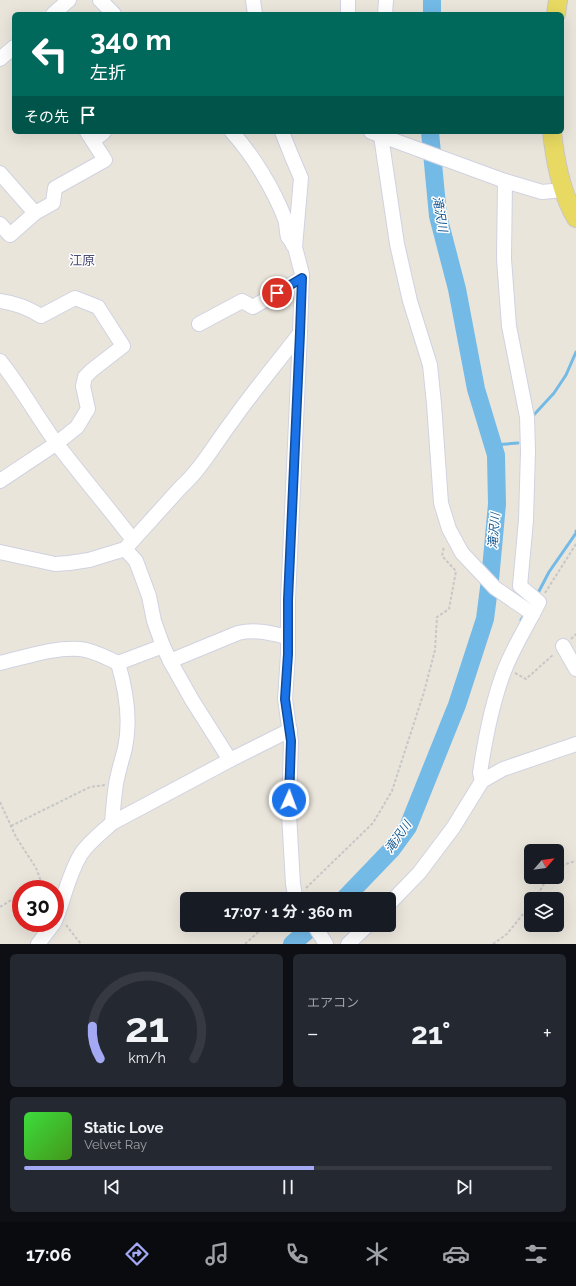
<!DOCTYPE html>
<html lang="ja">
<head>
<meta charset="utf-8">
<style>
	:root { --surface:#171b24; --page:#242831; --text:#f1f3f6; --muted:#9ea1a6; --line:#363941; --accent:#a3a9f3 }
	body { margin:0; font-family:Raleway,"Noto Sans JP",sans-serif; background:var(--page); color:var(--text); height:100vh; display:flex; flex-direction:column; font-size:15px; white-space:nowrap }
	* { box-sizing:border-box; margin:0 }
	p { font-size:13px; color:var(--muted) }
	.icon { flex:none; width:22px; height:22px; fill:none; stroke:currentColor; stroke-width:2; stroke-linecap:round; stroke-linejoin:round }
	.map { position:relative; height:944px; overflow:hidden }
	.details { display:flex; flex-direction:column; gap:10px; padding:10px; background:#0d0f14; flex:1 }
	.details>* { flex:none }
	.top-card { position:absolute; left:12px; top:12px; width:552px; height:122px; border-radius:6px; box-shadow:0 4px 16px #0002; background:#00695c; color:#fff; overflow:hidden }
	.needle { width:26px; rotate:62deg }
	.fabs { position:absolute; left:524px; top:844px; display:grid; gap:8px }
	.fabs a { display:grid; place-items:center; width:40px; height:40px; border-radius:6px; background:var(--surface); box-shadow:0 4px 16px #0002; font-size:20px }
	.speed { position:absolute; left:12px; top:880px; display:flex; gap:8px; font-size:20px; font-weight:700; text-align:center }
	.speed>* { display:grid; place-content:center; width:52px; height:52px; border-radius:50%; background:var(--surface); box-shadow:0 4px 16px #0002; line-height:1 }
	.speed .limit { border:6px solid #d22; background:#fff; color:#111 }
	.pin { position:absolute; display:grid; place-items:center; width:34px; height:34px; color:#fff; margin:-17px; border:2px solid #fff; border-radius:50%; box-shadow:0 1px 4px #0007 }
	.me { position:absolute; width:44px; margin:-22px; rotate:2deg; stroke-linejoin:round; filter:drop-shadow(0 0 3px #0008) }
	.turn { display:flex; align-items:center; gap:14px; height:84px; padding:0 12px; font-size:18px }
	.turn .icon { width:52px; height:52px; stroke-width:2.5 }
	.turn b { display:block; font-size:28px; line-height:34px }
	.then { display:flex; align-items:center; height:38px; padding:0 12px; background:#0003; gap:8px; font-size:15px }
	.big { font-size:30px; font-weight:700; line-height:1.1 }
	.details .card { flex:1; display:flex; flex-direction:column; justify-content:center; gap:6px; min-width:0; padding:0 14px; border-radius:6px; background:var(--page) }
	.details .dial { align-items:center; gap:0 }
	.dial svg { height:104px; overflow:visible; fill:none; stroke:var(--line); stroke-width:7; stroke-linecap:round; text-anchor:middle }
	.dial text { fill:var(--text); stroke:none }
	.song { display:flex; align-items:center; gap:12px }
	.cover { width:48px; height:48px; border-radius:6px; background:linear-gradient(135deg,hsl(120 70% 55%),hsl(100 70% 35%)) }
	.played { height:4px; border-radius:2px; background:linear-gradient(90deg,var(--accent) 55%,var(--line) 55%) }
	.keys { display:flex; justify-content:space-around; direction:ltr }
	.heat { display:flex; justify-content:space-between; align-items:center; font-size:22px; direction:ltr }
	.details .tiles { flex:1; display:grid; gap:10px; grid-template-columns:1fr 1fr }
	.card:last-child { grid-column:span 2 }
	.trip { position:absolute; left:180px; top:892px; width:216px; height:40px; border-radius:6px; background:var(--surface); box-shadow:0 4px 16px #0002; font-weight:700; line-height:40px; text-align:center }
	.tab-bar { display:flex; height:64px; justify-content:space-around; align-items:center; background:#090b0e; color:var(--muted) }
	.tab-bar .icon { width:28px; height:28px }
	.tab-bar .current { color:var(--accent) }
	.tab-bar b { font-size:18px; color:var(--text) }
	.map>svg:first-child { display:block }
</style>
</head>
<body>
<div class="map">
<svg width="576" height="944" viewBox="0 0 576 944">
	<rect width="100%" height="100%" fill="#eae5db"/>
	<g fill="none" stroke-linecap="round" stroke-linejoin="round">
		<g stroke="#73bae7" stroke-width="3">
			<path d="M531 418 554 393 566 375 576 352"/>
			<path d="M493 445 518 443"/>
			<path d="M537 595 549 572 576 533V531"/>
			<path d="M521 620 523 617"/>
		</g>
		<g stroke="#73bae7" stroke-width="18">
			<path d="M432 14V0"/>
			<path d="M344 899 392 849 408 827 457 705 485 619 490 580 497 504 496 455 476 389 457 289 438 216 430 132"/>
			<path d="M292 944 314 925"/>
		</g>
		<defs>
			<g id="minor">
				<path d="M100 0 114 14"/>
				<path d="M253 0 255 14"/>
				<path d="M348 0V14"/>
				<path d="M53 14 69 0"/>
				<path d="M385 14 386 0"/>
				<path d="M0 59 14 47"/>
				<path d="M232 132C253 155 274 190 285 219 287 224 286 231 288 237 290 239 292 242 293 245"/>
				<path d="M282 132 292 157 301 178 295 247 302 274 300 333 288 600V654L285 699 291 741 289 814 293 884 295 895 297 899"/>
				<path d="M371 132 505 181 542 192 563 190"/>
				<path d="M382 132 381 136 397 244 410 301 430 365 434 404 441 503 449 529 462 553 495 588 533 614"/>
				<path d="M93 141 104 132"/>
				<path d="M0 173 35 213 53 203 55 188 105 160 87 132"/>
				<path d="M0 224 10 235 35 213"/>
				<path d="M0 301C15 303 28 308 41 316L75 298 98 307 123 346 92 370 85 377 83 386 88 409 77 427 57 443 0 481"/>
				<path d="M199 324 242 301 253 307 302 278"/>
				<path d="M0 361C21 387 37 417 57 444 82 477 108 507 133 540"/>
				<path d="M125 549 136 561 149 596 154 621 163 646 170 661 192 700 230 760"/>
				<path d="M0 552 55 564 69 563 89 560 125 549 181 487C202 468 216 442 233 420 254 390 278 362 300 333"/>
				<path d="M563 646 576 669"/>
				<path d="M170 661 238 633C256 629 270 633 287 637"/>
				<path d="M0 663C26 657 53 647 80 649 93 650 107 658 118 663 126 690 131 720 125 748 122 760 118 772 116 784 114 797 113 810 112 823"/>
				<path d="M118 663 163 646"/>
				<path d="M482 781 480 773C485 739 491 707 503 674 512 649 527 626 539 602L520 586 526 520 528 451 527 417 509 326 504 259 505 181"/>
				<path d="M389 904 419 873 453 828 482 781 503 769 576 744"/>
				<path d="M55 921C64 900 68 875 81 854 89 842 101 833 112 823L230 760 290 730"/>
				<path d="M314 925 326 944"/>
				<path d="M38 944 54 923"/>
				<path d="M348 944 368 925"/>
			</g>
			<g id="major">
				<path d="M556 14 558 0"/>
				<path d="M552 132C555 160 561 193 576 218"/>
			</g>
		</defs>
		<use href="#minor" stroke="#d0d2e1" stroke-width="16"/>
		<use href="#major" stroke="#c7c7c7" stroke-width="20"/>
		<g stroke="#c7c7c7" stroke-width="2" stroke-dasharray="3 2" stroke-linecap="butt">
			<path d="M545 593 576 544"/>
			<path d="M571 639 576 634"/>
			<path d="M515 673 526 679 554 654"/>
			<path d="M0 802 16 837 36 868 44 889"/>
			<path d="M11 826 90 787 105 785"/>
			<path d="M557 868 566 864 576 861"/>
			<path d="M306 888 373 823 392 791 424 692 435 650 437 617 449 609 456 571 442 556 444 546"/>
			<path d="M30 889 42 882"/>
			<path d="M535 899 548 877"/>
			<path d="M0 907 21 894"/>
			<path d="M66 925 81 944"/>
			<path d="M245 944 266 925"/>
			<path d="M493 944 507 934 531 904"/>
		</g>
		<use href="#minor" stroke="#fff" stroke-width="14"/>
		<use href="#major" stroke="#e8d962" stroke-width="18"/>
	</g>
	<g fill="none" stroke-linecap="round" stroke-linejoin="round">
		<defs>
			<path id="route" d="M277 293 302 278 300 333 288 600V654L285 699 291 741 289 800"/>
		</defs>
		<use href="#route" stroke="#114b97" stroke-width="10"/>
		<use href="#route" stroke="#1a73e8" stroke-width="7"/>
	</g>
	<g text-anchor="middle" stroke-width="3" stroke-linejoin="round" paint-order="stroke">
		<g font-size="12" font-style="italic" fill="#145791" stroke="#fff">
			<text transform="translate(440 214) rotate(80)" y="4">滝沢川</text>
			<text transform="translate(494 531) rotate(-85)" y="4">滝沢川</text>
			<text transform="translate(398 837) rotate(-55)" y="4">滝沢川</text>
		</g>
		<g font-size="13" fill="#4c4e76" stroke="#fff">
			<text x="82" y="265">江原</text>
		</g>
	</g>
</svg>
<div class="fabs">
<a><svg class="needle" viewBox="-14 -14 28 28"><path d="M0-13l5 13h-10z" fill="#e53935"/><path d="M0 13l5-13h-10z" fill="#9ea1a6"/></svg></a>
<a><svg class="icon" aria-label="layers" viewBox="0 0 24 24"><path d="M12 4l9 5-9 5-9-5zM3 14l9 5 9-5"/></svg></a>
</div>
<div class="speed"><div class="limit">30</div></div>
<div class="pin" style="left:277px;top:293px;background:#d93025"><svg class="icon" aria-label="arrive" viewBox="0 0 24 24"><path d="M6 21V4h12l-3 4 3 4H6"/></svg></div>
<svg class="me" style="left:289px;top:800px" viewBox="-20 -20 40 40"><circle r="17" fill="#1a73e8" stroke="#fff" stroke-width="3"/><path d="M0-11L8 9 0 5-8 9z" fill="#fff"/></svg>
<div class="trip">17:07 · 1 分 · 360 m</div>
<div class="top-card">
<div class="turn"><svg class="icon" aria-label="left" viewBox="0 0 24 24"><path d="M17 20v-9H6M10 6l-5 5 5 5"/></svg><div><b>340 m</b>左折</div></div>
<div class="then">その先<svg class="icon" aria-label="arrive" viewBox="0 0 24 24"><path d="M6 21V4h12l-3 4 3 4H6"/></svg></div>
</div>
</div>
<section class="details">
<div class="tiles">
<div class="card dial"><svg viewBox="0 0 100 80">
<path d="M14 69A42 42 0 1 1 86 69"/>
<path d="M14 69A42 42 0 0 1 8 44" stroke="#a3a9f3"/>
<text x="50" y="56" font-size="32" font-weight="700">21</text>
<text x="50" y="72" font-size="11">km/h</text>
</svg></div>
<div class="card"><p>エアコン</p>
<div class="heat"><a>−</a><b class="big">21°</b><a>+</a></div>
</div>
<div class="card">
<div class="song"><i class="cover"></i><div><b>Static Love</b><p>Velvet Ray</p></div></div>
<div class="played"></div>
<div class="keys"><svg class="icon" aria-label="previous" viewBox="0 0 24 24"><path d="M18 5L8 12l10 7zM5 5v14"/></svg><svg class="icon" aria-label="pause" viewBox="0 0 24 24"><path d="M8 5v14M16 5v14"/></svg><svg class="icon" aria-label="next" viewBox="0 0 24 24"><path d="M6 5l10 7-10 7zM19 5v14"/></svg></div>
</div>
</div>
</section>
<nav class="tab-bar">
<b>17:06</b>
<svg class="icon current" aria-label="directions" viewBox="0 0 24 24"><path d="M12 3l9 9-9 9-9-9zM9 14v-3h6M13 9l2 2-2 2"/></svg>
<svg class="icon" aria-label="music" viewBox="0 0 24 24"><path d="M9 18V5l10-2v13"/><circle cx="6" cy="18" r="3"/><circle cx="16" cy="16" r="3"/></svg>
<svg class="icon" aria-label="phone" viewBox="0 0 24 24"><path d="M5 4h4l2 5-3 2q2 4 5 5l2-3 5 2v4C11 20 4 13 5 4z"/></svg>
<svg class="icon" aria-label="climate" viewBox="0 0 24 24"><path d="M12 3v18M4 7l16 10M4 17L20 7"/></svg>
<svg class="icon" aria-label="car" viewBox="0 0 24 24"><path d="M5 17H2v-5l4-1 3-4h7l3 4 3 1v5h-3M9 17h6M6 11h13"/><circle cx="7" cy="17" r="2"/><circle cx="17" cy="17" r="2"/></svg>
<svg class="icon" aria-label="filters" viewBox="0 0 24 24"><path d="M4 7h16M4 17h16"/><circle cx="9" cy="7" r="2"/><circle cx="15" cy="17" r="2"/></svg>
</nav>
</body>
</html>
